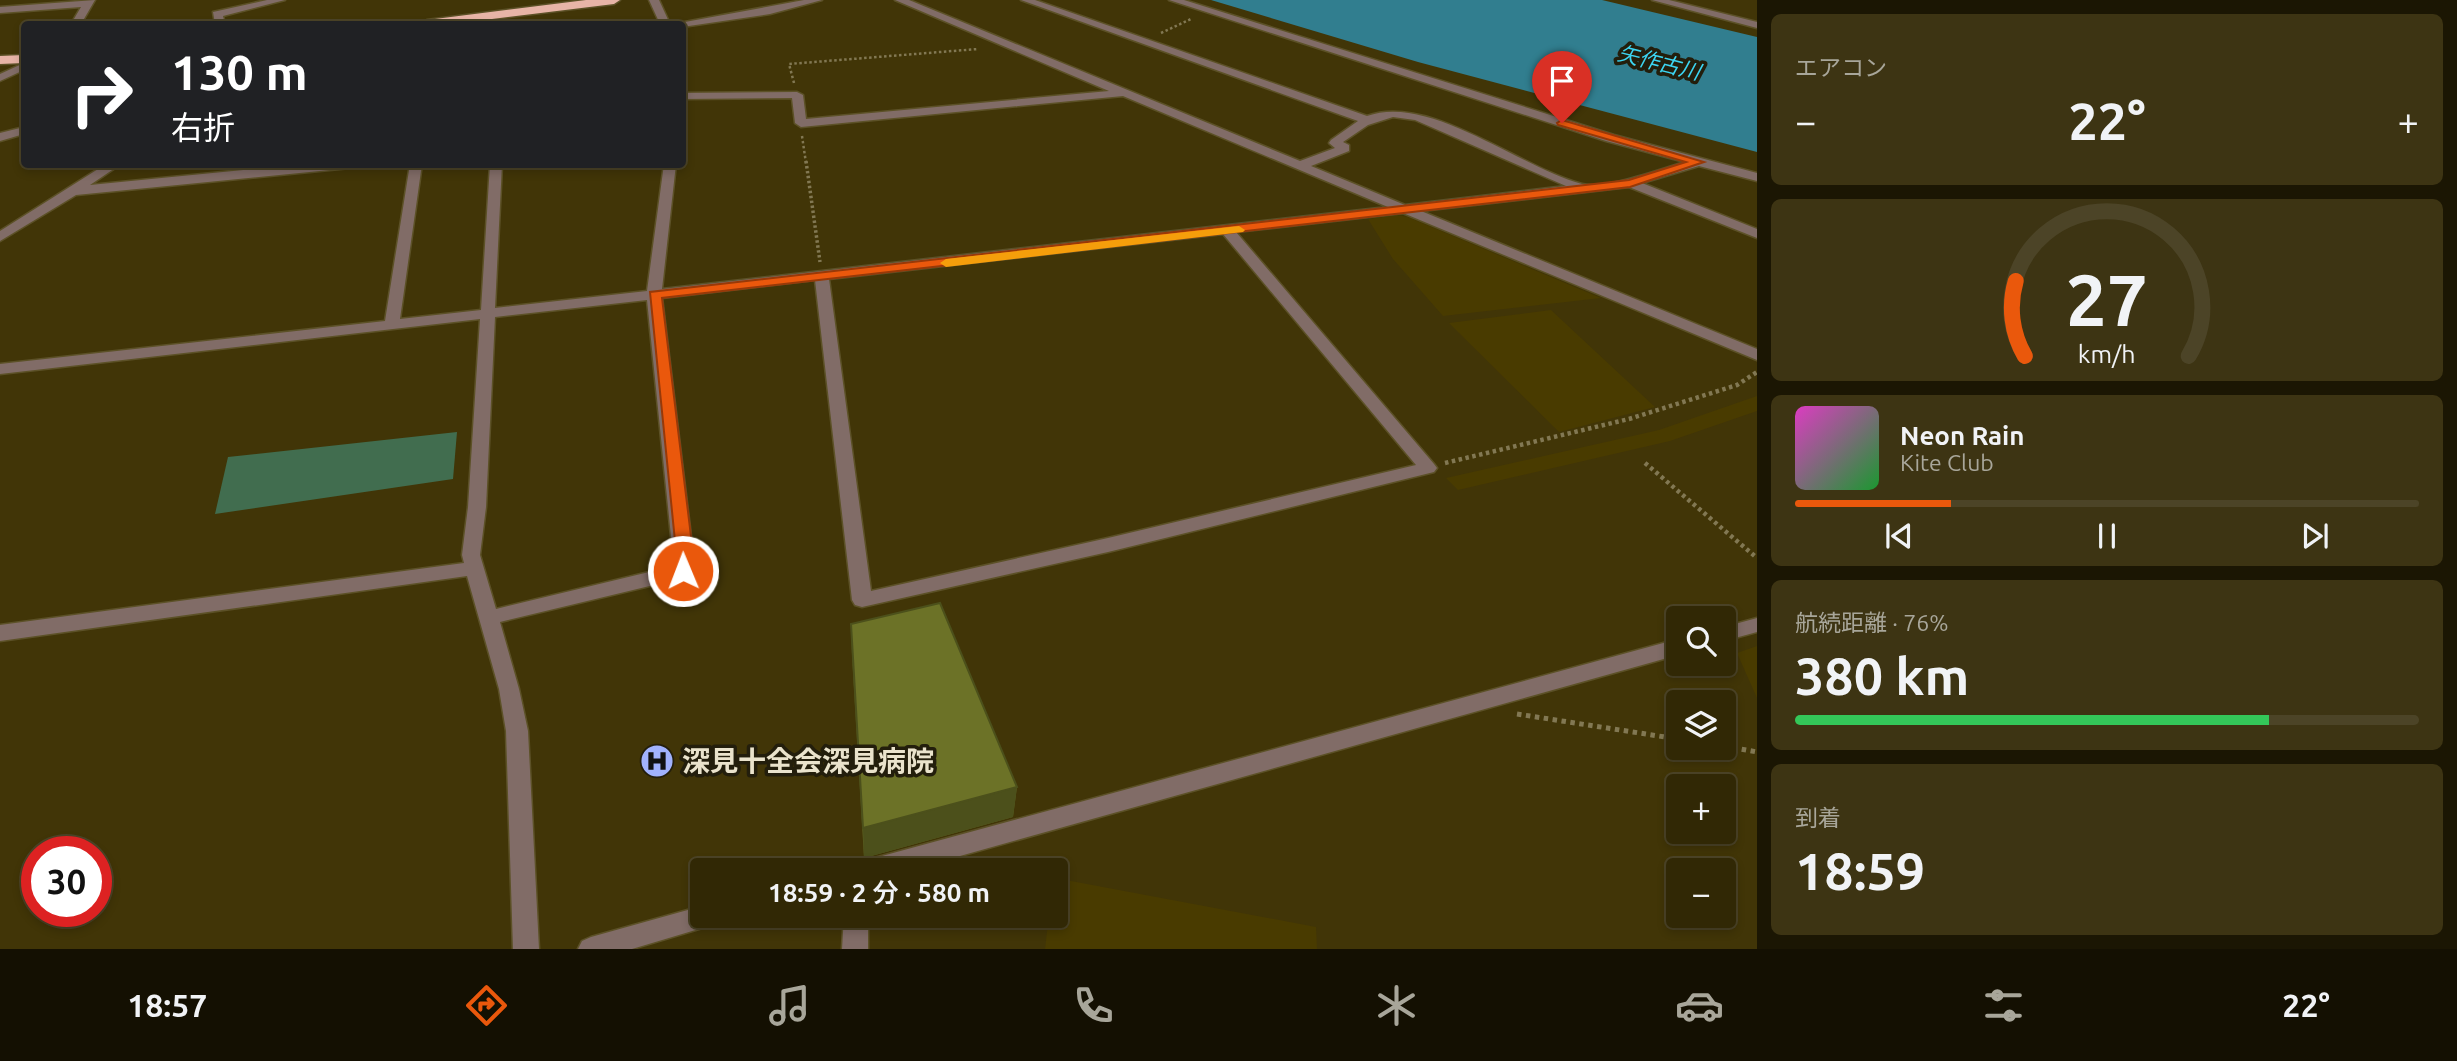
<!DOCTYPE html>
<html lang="ja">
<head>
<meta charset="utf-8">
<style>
	:root { --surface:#312805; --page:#3d3413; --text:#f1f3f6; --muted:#a8a69a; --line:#4c4427; --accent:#ea580c }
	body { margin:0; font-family:Ubuntu,"Noto Sans JP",sans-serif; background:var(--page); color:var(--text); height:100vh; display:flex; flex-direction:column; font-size:26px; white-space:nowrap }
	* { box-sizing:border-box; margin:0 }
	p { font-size:23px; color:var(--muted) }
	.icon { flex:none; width:38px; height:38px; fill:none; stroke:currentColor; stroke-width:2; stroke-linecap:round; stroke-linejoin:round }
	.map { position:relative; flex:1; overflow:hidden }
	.panel { display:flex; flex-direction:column; gap:14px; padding:14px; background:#1b1603; width:700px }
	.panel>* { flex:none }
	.guide { position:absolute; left:21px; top:21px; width:665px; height:147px; border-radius:7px; box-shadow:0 4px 10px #0003,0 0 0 2px var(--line); background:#202124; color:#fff; overflow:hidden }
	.tools { position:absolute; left:1666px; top:606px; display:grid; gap:14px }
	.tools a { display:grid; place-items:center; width:70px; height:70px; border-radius:7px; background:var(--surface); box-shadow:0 4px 10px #0003,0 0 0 2px var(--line); font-size:35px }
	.speed { position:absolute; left:21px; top:836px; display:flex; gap:14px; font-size:35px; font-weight:700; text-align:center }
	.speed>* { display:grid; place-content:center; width:91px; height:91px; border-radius:50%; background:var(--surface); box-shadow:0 4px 10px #0003,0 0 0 2px var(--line); line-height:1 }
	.speed .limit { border:10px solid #d22; background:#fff; color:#111 }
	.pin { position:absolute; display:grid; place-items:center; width:60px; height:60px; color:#fff; margin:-72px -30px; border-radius:50% 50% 50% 0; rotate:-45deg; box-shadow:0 0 7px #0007 }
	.pin .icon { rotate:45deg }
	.me { position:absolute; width:77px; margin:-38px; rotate:359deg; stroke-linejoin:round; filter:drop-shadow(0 0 5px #0008) }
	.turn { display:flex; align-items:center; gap:24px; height:147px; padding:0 35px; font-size:32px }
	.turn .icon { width:91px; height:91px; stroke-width:2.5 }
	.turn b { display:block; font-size:49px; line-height:60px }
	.big { font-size:52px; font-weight:600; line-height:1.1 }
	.panel .card { flex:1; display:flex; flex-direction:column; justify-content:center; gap:10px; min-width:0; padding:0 24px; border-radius:10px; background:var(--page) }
	.panel .dial { align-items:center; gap:0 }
	.dial svg { height:182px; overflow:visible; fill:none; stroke:var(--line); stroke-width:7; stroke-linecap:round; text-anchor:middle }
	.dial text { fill:var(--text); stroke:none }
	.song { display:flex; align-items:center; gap:21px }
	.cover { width:84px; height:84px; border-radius:10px; background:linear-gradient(135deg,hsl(310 70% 55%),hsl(130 70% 35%)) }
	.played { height:7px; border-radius:4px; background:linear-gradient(90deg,var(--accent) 25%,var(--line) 25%) }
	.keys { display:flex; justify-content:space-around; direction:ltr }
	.heat { display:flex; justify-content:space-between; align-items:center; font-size:38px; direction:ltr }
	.charge { height:10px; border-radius:5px; background:linear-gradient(90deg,#34c759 76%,var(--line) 0) }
	.trip { position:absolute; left:690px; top:858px; width:378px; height:70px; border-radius:7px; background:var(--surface); box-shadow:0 4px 10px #0003,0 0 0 2px var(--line); font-weight:600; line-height:70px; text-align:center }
	.dock { display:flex; height:112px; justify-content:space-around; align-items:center; background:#141002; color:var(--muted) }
	.dock .icon { width:49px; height:49px }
	.dock .current { color:var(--accent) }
	.dock b { font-size:32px; color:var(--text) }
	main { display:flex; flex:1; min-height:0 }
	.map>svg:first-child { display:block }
</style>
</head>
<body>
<main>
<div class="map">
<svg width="1757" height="949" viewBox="0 0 1757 949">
	<rect width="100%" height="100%" fill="#413507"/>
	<g fill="#493b00">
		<path d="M1397 215 1408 217 1601 298 1443 316 1393 259 1368 219Z"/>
		<path d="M1551 310 1655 407 1559 432 1449 323Z"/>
		<path d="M1757 396V411L1670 441 1458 490 1446 478 1659 430Z"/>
		<path d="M1757 646V698L1737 653Z"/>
		<path d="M1055 878 1316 927 1317 949H1045L1049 915H1055Z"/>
	</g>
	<path fill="#416d4f" d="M457 432 453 479 215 514 228 457Z"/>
	<path fill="#317e8f" d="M1211 0H1602L1757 37V152L1418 62Z"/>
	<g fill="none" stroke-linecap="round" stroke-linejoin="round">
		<defs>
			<g id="minor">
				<path d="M95 0 81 24H71L81 7 0 13V7Z"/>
				<path d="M267 0H285L223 16 225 24H215L213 12Z"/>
				<path d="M649 0H659L670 24H660Z"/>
				<path d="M804 0H822L770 14 682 27 674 24Z"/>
				<path d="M895 0H909L1300 161 1335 148 1329 143 1331 140 1358 121 1021 0H1035L1367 116C1430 93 1520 168 1582 184 1606 190 1661 169 1685 162L1606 141 1169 0H1184L1614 135 1757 173V181L1699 166 1642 183 1757 229V238L1629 187 1421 211 1757 349V360L1403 213 1236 232 1434 464 1437 468 1434 472 1108 552 862 607 855 605 852 600 815 280 662 298 694 561 690 576 683 578 500 622 519 689 528 731 539 949H513L506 731 499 689 467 576 0 641V625L464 563 462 555 468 507 480 319 0 374V364L385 321 410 164H422L400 319 481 310 490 164H502L495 308 647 291 664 164H676L662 289 1388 207 1123 96 801 127 795 123 792 98 682 99V93L797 92 803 95 806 119 1109 91ZM1393 117 1415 120 1566 186 1405 205 1311 166 1349 151V145L1343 142 1368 125ZM1223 234 1416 465 1108 538 871 591 829 279ZM647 300 674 566 496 609 480 555 486 507 495 317Z"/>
				<path d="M1652 0H1669L1757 22V28Z"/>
				<path d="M24 63V70L0 81V74Z"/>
				<path d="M24 127V134L0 141V133Z"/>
				<path d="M106 164H121L90 185 306 164H356L350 168 76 195 0 241V231Z"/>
				<path d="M1757 618V632L1724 641V627Z"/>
				<path d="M1678 639V655L910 870H859L863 862 871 859Z"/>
				<path d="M702 906V915H722L719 923 632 949H578L582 941 591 937Z"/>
				<path d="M844 915H868V949H842Z"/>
			</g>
			<g id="highway">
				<path d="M586 0H620L614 4 452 24H421L427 20Z"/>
				<path d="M24 55V63L0 64V56Z"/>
			</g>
		</defs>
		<use href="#minor" stroke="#5c5127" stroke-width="3"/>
		<use href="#highway" stroke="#5c5127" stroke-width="3"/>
		<g stroke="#827853" stroke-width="2.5" stroke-dasharray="2.5 2.5" stroke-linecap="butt">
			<path d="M1161 33 1191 19"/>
			<path d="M794 83 789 64 978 49"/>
			<path d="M802 136 806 163"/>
		</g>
		<path stroke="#827853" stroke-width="3.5" stroke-dasharray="2.5 2.5" stroke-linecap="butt" d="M806 161 820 262"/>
		<g stroke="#827853" stroke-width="4.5" stroke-dasharray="3.5 3.5" stroke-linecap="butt">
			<path d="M1445 463 1629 419 1737 385 1757 372"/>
			<path d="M1645 463 1757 558"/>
		</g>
		<g stroke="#827853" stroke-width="5" stroke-dasharray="4.5 4.5" stroke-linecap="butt">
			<path d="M1517 714 1678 739"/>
			<path d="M1724 746 1757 752"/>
		</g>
		<use href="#minor" fill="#816c67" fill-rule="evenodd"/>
		<use href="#highway" fill="#e7b4a7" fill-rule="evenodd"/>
	</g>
	<path fill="#5d6222" d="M851 624 1017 787 1013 817 864 858 852 655Z"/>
	<path fill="#4c501b" d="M1017 787 1013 817 864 858 863 828Z"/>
	<path fill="#6c7227" stroke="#4c501b" stroke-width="2" d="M940 603 1017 787 863 828 851 624Z"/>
	<path fill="#ea580c" stroke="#983908" stroke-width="2" d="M1562 120 1704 162 1630 187 662 298 694 561 689 576 683 577 675 571 677 561 650 292 1629 180 1686 162 1558 125 1557 123Z"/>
	<path fill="#f59e0b" d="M1239 226 1245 230 1243 232 946 267 940 263 946 259Z"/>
	<defs>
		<symbol id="hospital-disc" viewBox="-11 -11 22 22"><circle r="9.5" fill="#a1b2fd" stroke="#231e0c"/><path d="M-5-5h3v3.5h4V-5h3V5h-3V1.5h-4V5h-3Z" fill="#111"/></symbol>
	</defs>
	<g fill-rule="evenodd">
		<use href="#hospital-disc" x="638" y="742" width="38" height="38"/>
	</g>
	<g text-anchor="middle" stroke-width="7" stroke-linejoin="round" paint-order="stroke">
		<g font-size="21" font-style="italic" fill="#3cd5f2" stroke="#231e0c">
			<text transform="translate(1659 63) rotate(14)" y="7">矢作古川</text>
		</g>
		<g font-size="28" font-weight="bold" fill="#eae3cc" stroke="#231e0c" text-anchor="start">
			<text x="682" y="771">深見十全会深見病院</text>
		</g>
	</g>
</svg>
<div class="tools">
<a><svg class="icon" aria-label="search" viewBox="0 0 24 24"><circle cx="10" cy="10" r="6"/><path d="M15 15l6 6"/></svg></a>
<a><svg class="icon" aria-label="layers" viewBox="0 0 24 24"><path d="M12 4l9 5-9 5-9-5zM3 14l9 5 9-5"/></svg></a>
<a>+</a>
<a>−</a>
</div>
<div class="speed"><div class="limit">30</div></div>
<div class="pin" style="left:1562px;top:123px;background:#d93025"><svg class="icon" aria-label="arrive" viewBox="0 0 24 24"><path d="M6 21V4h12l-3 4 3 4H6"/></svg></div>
<svg class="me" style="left:683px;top:571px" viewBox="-20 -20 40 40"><circle r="17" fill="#ea580c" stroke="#fff" stroke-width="3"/><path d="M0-11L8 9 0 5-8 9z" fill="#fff"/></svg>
<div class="trip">18:59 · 2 分 · 580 m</div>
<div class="guide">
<div class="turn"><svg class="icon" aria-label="right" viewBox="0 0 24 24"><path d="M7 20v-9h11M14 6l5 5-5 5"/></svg><div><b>130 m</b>右折</div></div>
</div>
</div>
<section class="panel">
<div class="card"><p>エアコン</p>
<div class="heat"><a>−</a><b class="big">22°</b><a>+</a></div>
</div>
<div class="card dial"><svg viewBox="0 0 100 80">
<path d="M14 69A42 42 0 1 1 86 69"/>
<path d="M14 69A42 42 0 0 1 10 36" stroke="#ea580c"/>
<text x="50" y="56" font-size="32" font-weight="700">27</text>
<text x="50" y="72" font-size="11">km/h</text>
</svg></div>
<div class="card">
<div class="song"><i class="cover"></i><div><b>Neon Rain</b><p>Kite Club</p></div></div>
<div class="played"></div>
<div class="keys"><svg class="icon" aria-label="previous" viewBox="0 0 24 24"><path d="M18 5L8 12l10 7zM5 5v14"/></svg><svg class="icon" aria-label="pause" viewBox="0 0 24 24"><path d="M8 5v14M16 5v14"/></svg><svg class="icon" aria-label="next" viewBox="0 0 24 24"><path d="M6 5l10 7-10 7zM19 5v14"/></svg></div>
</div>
<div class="card"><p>航続距離 · 76%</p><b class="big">380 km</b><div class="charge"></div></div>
<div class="card"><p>到着</p><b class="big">18:59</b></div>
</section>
</main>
<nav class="dock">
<b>18:57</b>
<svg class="icon current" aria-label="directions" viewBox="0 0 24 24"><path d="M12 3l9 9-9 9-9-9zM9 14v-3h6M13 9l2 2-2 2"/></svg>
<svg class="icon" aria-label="music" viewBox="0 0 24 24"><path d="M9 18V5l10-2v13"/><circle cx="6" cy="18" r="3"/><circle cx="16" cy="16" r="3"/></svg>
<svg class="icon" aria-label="phone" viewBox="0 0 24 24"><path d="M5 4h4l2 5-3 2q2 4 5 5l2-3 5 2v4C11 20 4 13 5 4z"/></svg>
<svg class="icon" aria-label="climate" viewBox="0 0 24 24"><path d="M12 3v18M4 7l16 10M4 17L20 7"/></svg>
<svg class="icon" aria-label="car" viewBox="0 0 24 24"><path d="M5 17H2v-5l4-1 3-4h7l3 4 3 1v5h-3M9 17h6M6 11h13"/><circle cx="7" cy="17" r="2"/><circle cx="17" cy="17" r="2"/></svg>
<svg class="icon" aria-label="filters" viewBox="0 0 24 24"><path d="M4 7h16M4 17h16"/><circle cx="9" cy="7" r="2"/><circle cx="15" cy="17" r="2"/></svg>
<b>22°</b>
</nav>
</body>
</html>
